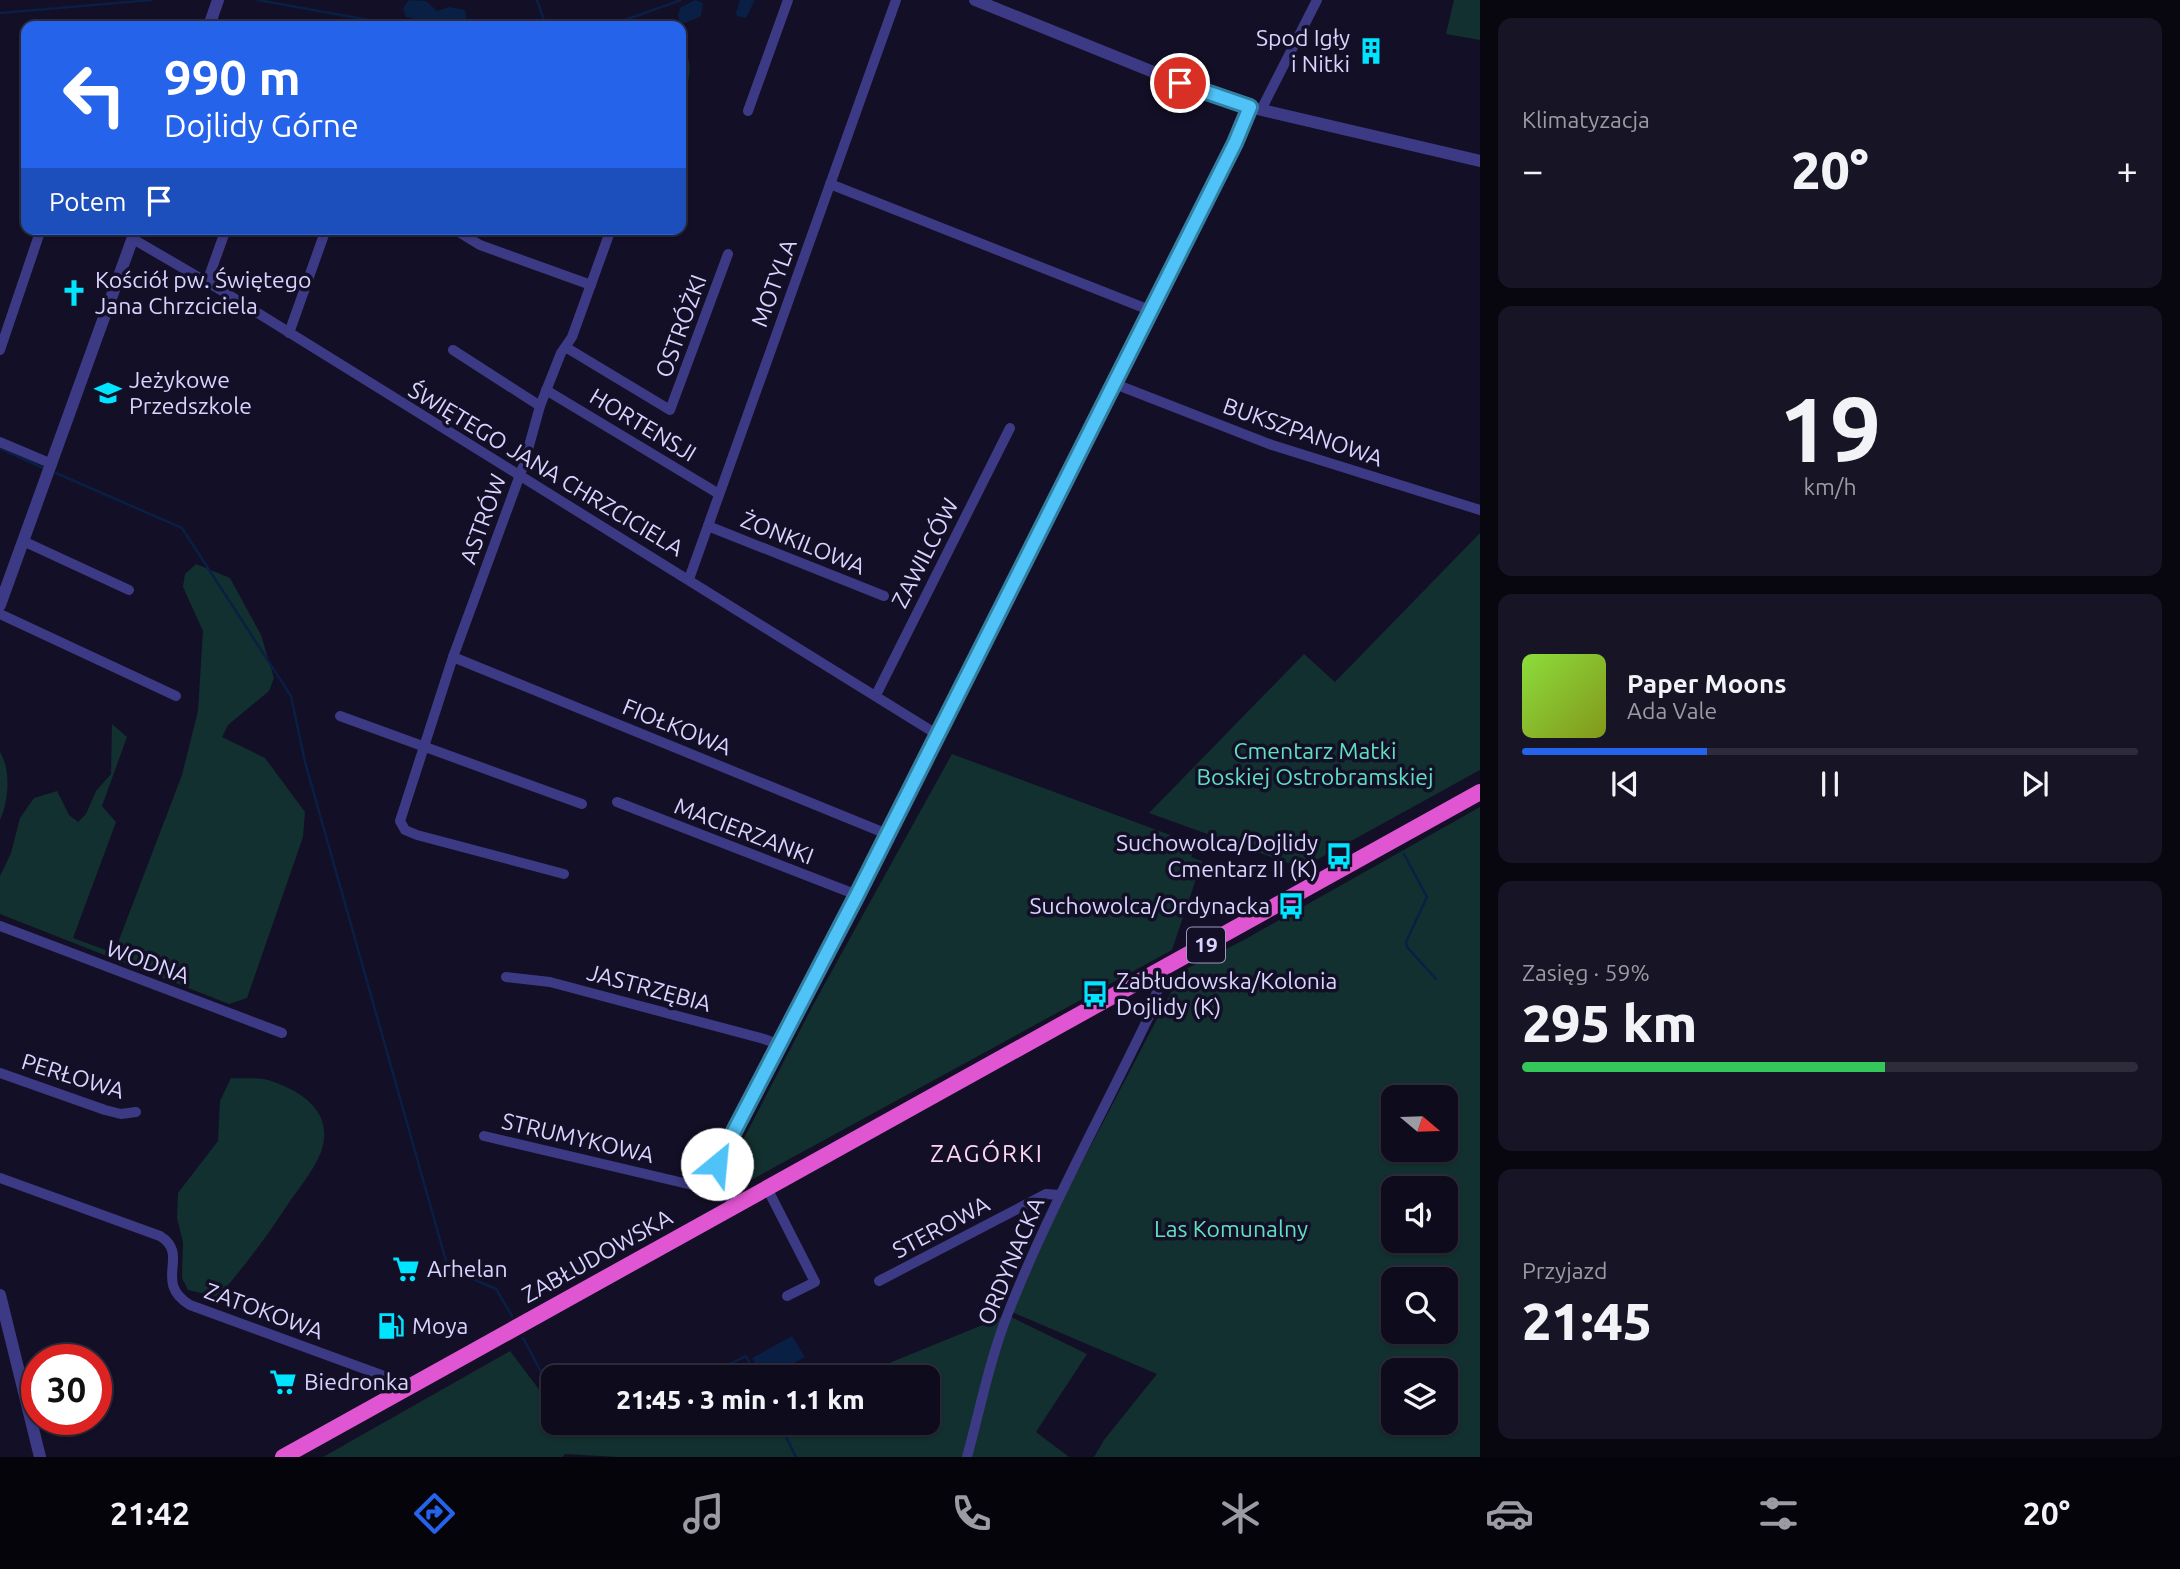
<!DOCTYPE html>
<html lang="pl">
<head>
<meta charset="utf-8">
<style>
	:root { --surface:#0e0b1c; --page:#171425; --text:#f1f3f6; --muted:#9b9ba3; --line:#2e2b3b; --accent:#2563eb }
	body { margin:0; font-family:Ubuntu,sans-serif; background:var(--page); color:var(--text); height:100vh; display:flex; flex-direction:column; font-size:26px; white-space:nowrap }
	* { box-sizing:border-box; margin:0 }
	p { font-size:23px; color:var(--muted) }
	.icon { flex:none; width:38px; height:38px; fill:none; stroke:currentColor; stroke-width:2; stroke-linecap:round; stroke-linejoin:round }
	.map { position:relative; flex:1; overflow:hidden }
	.panel { display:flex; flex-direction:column; gap:18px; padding:18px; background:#08060f; width:700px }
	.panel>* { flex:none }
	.banner { position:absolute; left:21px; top:21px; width:665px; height:214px; border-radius:14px; box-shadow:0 2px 5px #0004,0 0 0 2px var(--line); background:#2563eb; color:#fff; overflow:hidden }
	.needle { width:46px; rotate:109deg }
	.buttons { position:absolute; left:1381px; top:1085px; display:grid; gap:14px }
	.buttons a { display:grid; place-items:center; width:77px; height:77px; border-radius:14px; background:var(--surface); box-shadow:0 2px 5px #0004,0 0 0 2px var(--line); font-size:35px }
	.speed { position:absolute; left:21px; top:1344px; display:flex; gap:14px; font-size:35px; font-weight:700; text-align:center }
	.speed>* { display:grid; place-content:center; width:91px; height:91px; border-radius:50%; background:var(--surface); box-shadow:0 2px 5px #0004,0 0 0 2px var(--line); line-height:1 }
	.speed .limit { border:10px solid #d22; background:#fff; color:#111 }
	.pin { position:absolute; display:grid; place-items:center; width:60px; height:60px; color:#fff; margin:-30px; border:4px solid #fff; border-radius:50%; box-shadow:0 2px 7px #0007 }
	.me { position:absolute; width:77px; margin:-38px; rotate:28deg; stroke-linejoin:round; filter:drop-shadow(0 0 5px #0008) }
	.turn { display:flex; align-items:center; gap:24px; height:147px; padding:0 28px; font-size:32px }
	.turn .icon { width:91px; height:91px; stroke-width:2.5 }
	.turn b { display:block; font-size:49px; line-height:60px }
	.then { display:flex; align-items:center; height:66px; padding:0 28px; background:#0003; gap:14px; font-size:26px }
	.big { font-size:52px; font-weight:800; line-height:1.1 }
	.panel .card { flex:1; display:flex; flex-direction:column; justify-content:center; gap:10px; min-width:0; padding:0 24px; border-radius:14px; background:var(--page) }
	.panel .dial { align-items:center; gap:0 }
	.dial b { font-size:91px; line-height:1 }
	.song { display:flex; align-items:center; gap:21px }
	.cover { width:84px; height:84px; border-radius:10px; background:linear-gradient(135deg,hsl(90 70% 55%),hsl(70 70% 35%)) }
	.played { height:7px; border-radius:4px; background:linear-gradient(90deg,var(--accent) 30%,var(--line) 30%) }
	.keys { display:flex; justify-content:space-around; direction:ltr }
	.heat { display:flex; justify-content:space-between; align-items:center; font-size:38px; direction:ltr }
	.charge { height:10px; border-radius:5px; background:linear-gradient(90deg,#34c759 59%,var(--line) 0) }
	.trip { position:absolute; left:541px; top:1365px; width:399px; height:70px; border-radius:14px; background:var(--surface); box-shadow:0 2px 5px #0004,0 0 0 2px var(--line); font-weight:800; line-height:70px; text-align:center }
	.menu { display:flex; height:112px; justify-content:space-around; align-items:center; background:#06040b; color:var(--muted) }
	.menu .icon { width:49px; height:49px }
	.menu .on { color:var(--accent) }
	.menu b { font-size:32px; color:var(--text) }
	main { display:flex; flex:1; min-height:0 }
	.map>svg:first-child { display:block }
</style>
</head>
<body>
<main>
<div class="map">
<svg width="1480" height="1457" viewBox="0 0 1480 1457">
	<rect width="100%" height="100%" fill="#130f26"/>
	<g fill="#12302f" fill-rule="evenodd">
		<path d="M1454 0H1480V40L1446 34Z"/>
		<path d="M681 47C697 62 687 87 681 106Z"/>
		<path d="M1480 533V770L1302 868 1149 813 1304 654 1335 682Z"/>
		<path d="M196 564 230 578 261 635 274 678 269 691 228 725 222 737 265 758 305 812 303 837 247 998 229 1004 0 914V876L11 853 20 818 34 798 57 791 69 815 78 822 86 814 96 791 111 774 112 724 127 737 102 806 116 822 73 938 114 953 182 775 198 711 203 631 183 587 185 574Z"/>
		<path d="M0 752C11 770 9 800 0 820Z"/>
		<path d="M952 754 1197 845 1191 857 1202 861 1172 950 731 1191 726 1173 813 1005Z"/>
		<path d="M1480 807V1457H1094L1104 1440 1157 1374 1012 1312 1063 1199 1182 971 1242 941ZM1393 1097H1446V1150H1393ZM1393 1188H1446V1241H1393ZM1393 1279H1446V1332H1393ZM1393 1370H1446V1423H1393Z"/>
		<path d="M231 1078C243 1079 257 1077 268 1080 302 1091 335 1112 321 1152 313 1172 298 1189 286 1207 265 1239 243 1268 218 1297L188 1290 182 1278 183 1242 177 1218 178 1193 218 1141 220 1101Z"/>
		<path d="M1007 1315 1087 1354 1036 1432 1069 1457H618L565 1454 563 1457H323L510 1351 553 1408V1423H928V1377H855Z"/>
	</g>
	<g fill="#0a1f44">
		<path d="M409 0 426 1 437 11 449 7 465 10 467 25 451 26 406 17 403 8Z"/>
		<path d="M695 0 703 3 701 16 685 23 679 22 678 14 681 7Z"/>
		<path d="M740 0H755L746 18 737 16 736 13Z"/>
		<path d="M792 1336 805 1357 769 1377H763L752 1358Z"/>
	</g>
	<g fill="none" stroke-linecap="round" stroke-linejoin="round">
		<g stroke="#0a1f44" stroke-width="2.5">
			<path d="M258 0 402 26"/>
			<path d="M537 0 546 26"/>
			<path d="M0 13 152 0"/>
			<path d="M608 26 681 0"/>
			<path d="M0 448 43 468"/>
			<path d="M56 473 182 528 291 696 305 762 448 1268 496 1289 512 1316"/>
			<path d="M1404 854 1427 897 1406 942 1407 947 1436 979"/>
			<path d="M523 1338 553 1394"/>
			<path d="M703 1377 746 1356 757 1377"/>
			<path d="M779 1423 796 1457"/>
		</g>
		<g stroke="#3d3a85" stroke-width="10">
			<path d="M1261 110 1317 0"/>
			<path d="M748 111 788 0"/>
			<path d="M830 184 1152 311"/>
			<path d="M454 229 480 245 591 285"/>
			<path d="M133 239 224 292 938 735"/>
			<path d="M207 282 226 229"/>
			<path d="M289 333 326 229"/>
			<path d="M567 348 670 410 728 254"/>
			<path d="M0 350 41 229"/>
			<path d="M453 350 540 406"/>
			<path d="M1115 384 1272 445 1480 510"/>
			<path d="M546 390 719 494"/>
			<path d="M0 442 52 464"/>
			<path d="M708 526 884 596"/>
			<path d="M23 541 129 590"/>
			<path d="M689 579 896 0"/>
			<path d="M0 614 176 696"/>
			<path d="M453 657 887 834"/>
			<path d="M876 695 1010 428"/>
			<path d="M340 716 582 804"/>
			<path d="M617 802 857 895"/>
			<path d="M564 874 417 835 405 830 400 821 453 657 524 464 540 406 561 353 572 337 611 229"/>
			<path d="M0 926 282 1033"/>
			<path d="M506 977 550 982 764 1039 780 1045"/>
			<path d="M0 1073 105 1110 121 1114 136 1112"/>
			<path d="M484 1136 705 1188"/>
			<path d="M0 1178 160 1236C191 1255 152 1282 190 1305L384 1376 399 1392"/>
			<path d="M767 1188 815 1282 787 1296"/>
			<path d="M737 1204 721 1191 705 1188C887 842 1061 493 1235 143L1249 107"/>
			<path d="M879 1281 1046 1194 1059 1195"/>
			<path d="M967 1457C980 1409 990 1359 1008 1313 1049 1209 1104 1111 1152 1010L1158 987 1154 973"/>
		</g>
		<g stroke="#3d3a85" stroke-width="12">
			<path d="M975 0 1198 90 1249 107 1480 161"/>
			<path d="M209 26 218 0"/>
			<path d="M0 605 136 229"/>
			<path d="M0 1295 40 1457"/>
		</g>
		<path stroke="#e055d1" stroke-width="16" d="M283 1457 1480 792"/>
	</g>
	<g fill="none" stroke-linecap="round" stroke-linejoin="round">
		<defs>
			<path id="route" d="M717 1164 857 895 1235 143 1250 107 1180 83"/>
		</defs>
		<use href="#route" stroke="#337fa1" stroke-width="18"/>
		<use href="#route" stroke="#4fc3f7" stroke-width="12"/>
	</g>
	<defs>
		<symbol id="building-bare" viewBox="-9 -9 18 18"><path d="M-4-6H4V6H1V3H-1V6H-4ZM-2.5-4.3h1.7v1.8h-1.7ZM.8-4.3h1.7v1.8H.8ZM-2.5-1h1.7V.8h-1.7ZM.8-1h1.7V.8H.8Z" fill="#00e5ff" stroke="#130f26" stroke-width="2.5" paint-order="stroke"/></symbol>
		<symbol id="church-bare" viewBox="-9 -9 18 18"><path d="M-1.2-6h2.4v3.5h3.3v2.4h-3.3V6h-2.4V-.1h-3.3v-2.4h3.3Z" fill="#00e5ff" stroke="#130f26" stroke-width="2.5" paint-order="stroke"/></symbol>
		<symbol id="school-bare" viewBox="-9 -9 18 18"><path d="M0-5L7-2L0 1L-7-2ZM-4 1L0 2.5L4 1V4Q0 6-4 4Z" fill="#00e5ff" stroke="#130f26" stroke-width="2.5" paint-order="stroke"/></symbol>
		<symbol id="bus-bare" viewBox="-9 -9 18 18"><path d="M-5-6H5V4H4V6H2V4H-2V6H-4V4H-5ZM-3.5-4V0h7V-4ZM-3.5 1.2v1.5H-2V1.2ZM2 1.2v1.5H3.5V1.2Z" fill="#00e5ff" stroke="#130f26" stroke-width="2.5" paint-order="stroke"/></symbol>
		<symbol id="supermarket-bare" viewBox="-9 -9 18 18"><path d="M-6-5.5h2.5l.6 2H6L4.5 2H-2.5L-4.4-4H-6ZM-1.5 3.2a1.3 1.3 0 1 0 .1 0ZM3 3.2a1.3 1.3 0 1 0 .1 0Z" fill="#00e5ff" stroke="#130f26" stroke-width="2.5" paint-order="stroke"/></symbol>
		<symbol id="fuel-bare" viewBox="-9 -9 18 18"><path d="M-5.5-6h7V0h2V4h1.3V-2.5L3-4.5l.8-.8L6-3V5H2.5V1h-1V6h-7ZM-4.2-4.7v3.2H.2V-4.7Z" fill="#00e5ff" stroke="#130f26" stroke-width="2.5" paint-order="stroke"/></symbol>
	</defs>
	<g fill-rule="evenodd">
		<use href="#building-bare" x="1352" y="32" width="38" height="38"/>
		<use href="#church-bare" x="55" y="274" width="38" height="38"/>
		<use href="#school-bare" x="89" y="374" width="38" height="38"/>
		<use href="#bus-bare" x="1320" y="837" width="38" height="38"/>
		<use href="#bus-bare" x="1272" y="887" width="38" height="38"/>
		<use href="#bus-bare" x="1076" y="975" width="38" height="38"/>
		<use href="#supermarket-bare" x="387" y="1250" width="38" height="38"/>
		<use href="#fuel-bare" x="372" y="1307" width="38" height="38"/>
		<use href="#supermarket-bare" x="264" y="1363" width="38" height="38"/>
	</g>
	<g text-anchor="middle" stroke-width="7" stroke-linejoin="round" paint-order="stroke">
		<rect fill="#130f26" stroke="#9e99be" stroke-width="2" x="1187" y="927.5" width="38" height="35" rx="5"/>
		<g font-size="21" font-weight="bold" fill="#d9d4ff">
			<text x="1206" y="952">19</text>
		</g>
		<g font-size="23" fill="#d9d4ff" stroke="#130f26" text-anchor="start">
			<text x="1350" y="46" text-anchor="end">Spod Igły<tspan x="1350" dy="26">i Nitki</tspan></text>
			<text x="95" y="288">Kościół pw. Świętego<tspan x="95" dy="26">Jana Chrzciciela</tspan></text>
			<text x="129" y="388">Jeżykowe<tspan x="129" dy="26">Przedszkole</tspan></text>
			<text x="1318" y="851" text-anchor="end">Suchowolca/Dojlidy<tspan x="1318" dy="26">Cmentarz II (K)</tspan></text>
			<text x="1270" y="914" text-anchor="end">Suchowolca/Ordynacka</text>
			<text x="1116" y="989">Zabłudowska/Kolonia<tspan x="1116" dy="26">Dojlidy (K)</tspan></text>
			<text x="427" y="1277">Arhelan</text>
			<text x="412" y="1334">Moya</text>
			<text x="304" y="1390">Biedronka</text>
		</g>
		<g font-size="23" fill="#d9d4ff" stroke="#130f26">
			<text transform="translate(774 283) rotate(-70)" y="8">MOTYLA</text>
			<text transform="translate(681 326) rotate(-70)" y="8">OSTRÓŻKI</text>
			<text transform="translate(643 425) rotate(31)" y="8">HORTENSJI</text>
			<text transform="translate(1303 432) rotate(19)" y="8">BUKSZPANOWA</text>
			<text transform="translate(546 469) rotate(31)" y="8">ŚWIĘTEGO JANA CHRZCICIELA</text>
			<text transform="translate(483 519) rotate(-70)" y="8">ASTRÓW</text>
			<text transform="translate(803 543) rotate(22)" y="8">ŻONKILOWA</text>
			<text transform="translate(925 553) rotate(-63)" y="8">ZAWILCÓW</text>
			<text transform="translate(677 727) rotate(22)" y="8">FIOŁKOWA</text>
			<text transform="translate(744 831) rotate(21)" y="8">MACIERZANKI</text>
			<text transform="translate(148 962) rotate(20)" y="8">WODNA</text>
			<text transform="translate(649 988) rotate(15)" y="8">JASTRZĘBIA</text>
			<text transform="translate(73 1076) rotate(17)" y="8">PERŁOWA</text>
			<text transform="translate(578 1138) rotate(13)" y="8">STRUMYKOWA</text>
			<text transform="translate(941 1227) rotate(-28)" y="8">STEROWA</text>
			<text transform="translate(597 1256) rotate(-29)" y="8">ZABŁUDOWSKA</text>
			<text transform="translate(1011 1261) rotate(-67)" y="8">ORDYNACKA</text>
			<text transform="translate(264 1311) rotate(20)" y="8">ZATOKOWA</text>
		</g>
		<g font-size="23" fill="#5fe0c0" stroke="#130f26">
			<text x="1315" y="759">Cmentarz Matki<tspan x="1315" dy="26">Boskiej Ostrobramskiej</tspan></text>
			<text x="1231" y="1237">Las Komunalny</text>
		</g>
		<g font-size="24" letter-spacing="2" fill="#ffd6f0" stroke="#130f26">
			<text x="987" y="1162">ZAGÓRKI</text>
		</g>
	</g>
</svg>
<div class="buttons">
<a><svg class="needle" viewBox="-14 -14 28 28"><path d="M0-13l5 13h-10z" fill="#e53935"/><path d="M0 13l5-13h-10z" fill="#9b9ba3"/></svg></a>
<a><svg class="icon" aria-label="sound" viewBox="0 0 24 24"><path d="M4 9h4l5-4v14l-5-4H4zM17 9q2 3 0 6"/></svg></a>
<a><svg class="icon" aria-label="search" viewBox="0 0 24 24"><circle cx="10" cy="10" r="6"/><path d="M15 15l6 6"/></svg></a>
<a><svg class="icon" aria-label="layers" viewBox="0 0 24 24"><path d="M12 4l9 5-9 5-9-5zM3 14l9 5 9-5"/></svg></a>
</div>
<div class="speed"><div class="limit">30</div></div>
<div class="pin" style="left:1180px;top:83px;background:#d93025"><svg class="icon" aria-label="arrive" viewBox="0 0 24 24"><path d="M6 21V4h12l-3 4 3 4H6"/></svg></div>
<svg class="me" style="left:717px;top:1164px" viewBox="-20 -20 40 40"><circle r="19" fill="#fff"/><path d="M0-13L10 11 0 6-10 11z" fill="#4fc3f7"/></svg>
<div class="trip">21:45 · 3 min · 1.1 km</div>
<div class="banner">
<div class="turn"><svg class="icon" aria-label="left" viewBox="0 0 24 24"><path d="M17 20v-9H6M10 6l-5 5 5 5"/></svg><div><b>990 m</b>Dojlidy Górne</div></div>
<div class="then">Potem<svg class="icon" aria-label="arrive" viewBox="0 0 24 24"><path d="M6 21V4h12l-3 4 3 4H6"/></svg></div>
</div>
</div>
<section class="panel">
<div class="card"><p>Klimatyzacja</p>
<div class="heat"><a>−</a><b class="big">20°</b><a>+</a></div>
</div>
<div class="card dial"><b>19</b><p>km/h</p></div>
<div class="card">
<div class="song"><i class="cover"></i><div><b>Paper Moons</b><p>Ada Vale</p></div></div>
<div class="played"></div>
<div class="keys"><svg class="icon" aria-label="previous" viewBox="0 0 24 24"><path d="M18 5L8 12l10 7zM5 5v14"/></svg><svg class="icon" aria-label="pause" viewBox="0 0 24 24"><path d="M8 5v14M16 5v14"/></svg><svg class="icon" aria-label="next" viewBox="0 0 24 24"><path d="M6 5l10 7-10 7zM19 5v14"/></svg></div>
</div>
<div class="card"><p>Zasięg · 59%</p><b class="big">295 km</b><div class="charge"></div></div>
<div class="card"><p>Przyjazd</p><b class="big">21:45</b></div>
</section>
</main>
<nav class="menu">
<b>21:42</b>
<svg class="icon on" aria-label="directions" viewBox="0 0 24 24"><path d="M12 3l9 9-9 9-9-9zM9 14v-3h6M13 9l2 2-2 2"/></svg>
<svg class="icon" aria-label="music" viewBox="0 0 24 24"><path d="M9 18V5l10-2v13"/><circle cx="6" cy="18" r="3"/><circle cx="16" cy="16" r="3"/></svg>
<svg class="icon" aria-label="phone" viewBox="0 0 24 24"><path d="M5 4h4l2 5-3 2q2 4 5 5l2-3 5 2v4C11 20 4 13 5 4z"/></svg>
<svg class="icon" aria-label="climate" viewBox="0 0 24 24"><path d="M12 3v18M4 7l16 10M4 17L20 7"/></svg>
<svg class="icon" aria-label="car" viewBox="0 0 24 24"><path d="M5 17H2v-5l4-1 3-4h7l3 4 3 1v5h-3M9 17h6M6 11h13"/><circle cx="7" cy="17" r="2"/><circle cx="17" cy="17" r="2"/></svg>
<svg class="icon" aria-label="filters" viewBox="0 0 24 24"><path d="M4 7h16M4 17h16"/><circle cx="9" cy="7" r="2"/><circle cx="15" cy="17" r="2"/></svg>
<b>20°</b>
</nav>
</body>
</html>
